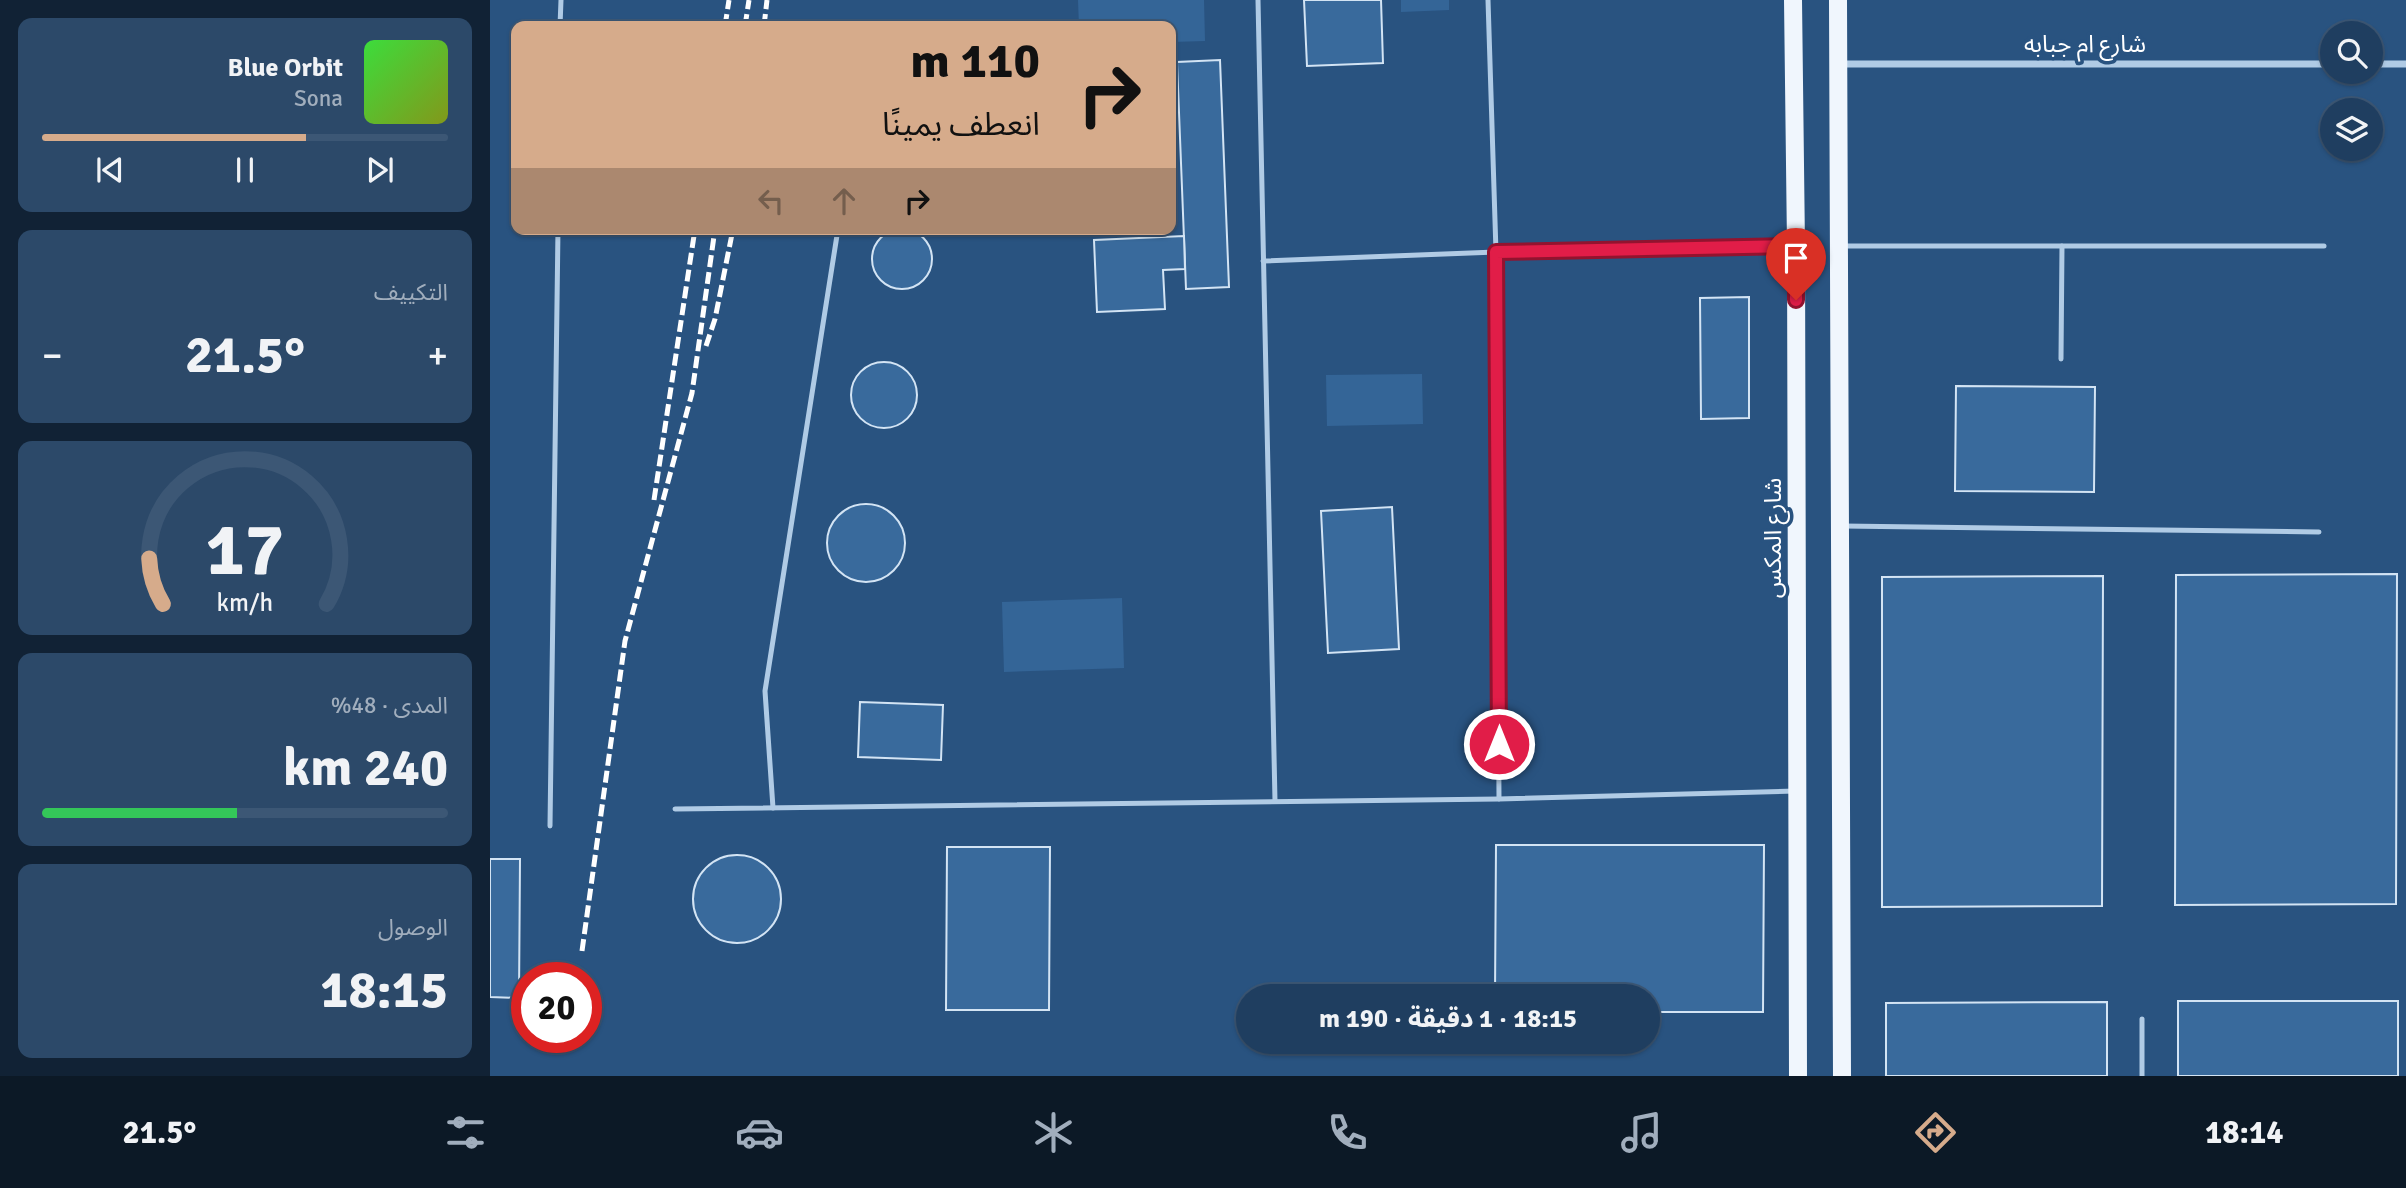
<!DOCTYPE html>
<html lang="ar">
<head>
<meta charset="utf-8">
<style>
	:root { --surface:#1f3e60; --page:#2c4969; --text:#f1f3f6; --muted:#a1aebd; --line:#3c5775; --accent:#d6ab8b }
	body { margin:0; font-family:Signika,"Noto Sans Arabic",sans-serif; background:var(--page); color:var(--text); direction:rtl; height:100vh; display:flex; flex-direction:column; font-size:26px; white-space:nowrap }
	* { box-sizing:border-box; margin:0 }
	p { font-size:23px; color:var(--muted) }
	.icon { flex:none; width:38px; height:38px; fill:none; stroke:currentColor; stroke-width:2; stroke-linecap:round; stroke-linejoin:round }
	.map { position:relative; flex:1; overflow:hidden; direction:ltr }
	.details { display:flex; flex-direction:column; gap:18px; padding:18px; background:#112235; width:490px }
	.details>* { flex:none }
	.banner { position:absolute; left:21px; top:21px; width:665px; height:214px; border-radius:14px; box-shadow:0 2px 5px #0004,0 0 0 2px var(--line); direction:rtl; background:#d6ab8b; color:#111; overflow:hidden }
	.fabs { position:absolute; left:1830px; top:21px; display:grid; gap:14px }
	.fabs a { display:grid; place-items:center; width:63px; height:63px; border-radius:50%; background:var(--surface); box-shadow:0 2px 5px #0004,0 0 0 2px var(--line); font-size:35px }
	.speed { position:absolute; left:21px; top:962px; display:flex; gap:14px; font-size:35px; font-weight:700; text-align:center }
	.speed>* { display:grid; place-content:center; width:91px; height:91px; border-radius:50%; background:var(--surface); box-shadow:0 2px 5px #0004,0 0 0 2px var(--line); line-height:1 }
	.speed .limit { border:10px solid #d22; background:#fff; color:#111 }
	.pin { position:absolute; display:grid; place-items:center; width:60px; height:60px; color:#fff; margin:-72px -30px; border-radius:50% 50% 50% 0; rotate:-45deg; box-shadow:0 0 7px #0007 }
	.pin .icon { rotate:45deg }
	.me { position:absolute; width:77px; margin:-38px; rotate:0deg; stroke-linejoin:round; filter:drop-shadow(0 0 5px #0008) }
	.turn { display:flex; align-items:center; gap:24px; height:147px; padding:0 21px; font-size:32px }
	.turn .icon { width:91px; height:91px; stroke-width:2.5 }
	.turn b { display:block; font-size:49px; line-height:60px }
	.lanes { display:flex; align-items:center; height:66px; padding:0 21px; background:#0003; justify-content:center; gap:35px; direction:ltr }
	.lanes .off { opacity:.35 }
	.big { font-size:52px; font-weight:700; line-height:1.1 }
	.details .card { flex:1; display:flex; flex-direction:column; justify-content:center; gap:10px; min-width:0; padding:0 24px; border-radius:14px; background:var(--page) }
	.details .dial { align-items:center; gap:0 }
	.dial svg { height:182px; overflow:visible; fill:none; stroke:var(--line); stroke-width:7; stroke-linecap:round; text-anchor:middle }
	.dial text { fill:var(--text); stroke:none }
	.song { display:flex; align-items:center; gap:21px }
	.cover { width:84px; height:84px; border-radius:10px; background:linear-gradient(135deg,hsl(120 70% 55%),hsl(70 70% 35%)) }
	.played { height:7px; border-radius:4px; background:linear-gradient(90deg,var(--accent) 65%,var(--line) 65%) }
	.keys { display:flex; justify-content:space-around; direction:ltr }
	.heat { display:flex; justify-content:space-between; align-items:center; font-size:38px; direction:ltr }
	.charge { height:10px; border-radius:5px; background:linear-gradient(90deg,#34c759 48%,var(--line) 0) }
	.trip { position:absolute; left:746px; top:984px; width:424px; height:70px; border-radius:35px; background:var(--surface); box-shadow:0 2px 5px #0004,0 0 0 2px var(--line); font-weight:700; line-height:70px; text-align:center; direction:rtl }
	.tabs { display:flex; height:112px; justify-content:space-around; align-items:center; background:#0c1926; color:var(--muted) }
	.tabs .icon { width:49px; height:49px }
	.tabs .active { color:var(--accent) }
	.tabs b { font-size:32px; color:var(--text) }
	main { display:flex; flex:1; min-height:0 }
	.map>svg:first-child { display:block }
</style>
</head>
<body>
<main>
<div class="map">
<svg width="1916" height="1076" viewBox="0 0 1916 1076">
	<rect width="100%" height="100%" fill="#295380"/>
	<g fill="#346597">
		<path d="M588 0H714L715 41 681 42V26H589Z"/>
		<path d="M911 0H959V10L911 12Z"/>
		<path d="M932 374 933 424 837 426 836 375Z"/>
		<path d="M632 598 634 668 514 672 512 602Z"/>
	</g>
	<g fill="#396a9c" stroke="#d3e4f4" stroke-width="2">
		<path d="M814 0H891L893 63 817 66Z"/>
		<path d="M730 60 739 287 696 289 687 62Z"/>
		<circle cx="412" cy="259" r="30"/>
		<path d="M694 236 695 269 673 270 675 309 607 312 604 240Z"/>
		<path d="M1259 297V418L1211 419 1210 298Z"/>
		<circle cx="394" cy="395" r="33"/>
		<path d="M1466 386 1605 387 1604 492 1465 491Z"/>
		<circle cx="376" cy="543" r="39"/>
		<path d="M902 507 909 649 838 653 831 511Z"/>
		<path d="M1907 574 1906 904 1685 905 1686 575Z"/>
		<path d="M1613 576 1612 906 1392 907V577Z"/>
		<path d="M370 702 453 705 451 760 368 757Z"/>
		<path d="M1006 845H1274L1273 1012H1157V996H1005Z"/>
		<path d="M457 847H560L559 1010H456Z"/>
		<circle cx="247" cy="899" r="44"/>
		<path d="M0 859H30L29 998 0 997Z"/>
		<rect x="1688" y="1001" width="220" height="75"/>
		<path d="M1617 1002V1076H1396V1003Z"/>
	</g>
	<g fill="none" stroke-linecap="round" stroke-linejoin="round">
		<g stroke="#b0cbe5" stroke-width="5">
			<path d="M768 0 785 801"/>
			<path d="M998 0 1006 252 1009 799"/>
			<path d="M70 26 71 0"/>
			<path d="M1351 246H1834"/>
			<path d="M773 261 1006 252 1302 246"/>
			<path d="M1571 359 1572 246"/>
			<path d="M1353 526 1829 532"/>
			<path d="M283 808 275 691 348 229"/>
			<path d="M185 809 1009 799 1305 791"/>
			<path d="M60 826 68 229"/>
			<path d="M1652 1076V1019"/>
		</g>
		<g stroke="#b0cbe5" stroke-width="7">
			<path d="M1349 64H1843"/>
			<path d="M1881 64H1916"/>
		</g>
		<g stroke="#f0f6fd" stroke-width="18">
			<path d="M1303 0 1306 246 1308 1076"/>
			<path d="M1348 0 1352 1076"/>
		</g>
		<g stroke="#fff" stroke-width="5" stroke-dasharray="12 5" stroke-linecap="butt">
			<path d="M235 26 239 0"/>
			<path d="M255 26 259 0"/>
			<path d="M274 26 277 0"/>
			<path d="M216 346 225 319 243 229"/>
			<path d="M164 500 205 229"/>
			<path d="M92 951 135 641 202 393 225 229"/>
		</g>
	</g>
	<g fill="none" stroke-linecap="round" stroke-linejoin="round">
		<defs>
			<path id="route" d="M1009 744 1006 252 1306 246V300"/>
		</defs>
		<use href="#route" stroke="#92132f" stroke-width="18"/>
		<use href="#route" stroke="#e11d48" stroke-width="12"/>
	</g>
	<g text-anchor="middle" stroke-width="7" stroke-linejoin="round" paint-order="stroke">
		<g font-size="24" fill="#fff" stroke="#295380">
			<text x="1595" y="52">شارع ام جبابه</text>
			<text transform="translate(1283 538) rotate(-90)" y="8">شارع المكس</text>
		</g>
	</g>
</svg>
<div class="fabs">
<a><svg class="icon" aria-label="search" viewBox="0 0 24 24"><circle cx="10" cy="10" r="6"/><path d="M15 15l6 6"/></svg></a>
<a><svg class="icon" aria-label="layers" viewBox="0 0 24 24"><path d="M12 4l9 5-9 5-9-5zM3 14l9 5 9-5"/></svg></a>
</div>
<div class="speed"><div class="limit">20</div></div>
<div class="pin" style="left:1306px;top:300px;background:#d93025"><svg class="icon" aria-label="arrive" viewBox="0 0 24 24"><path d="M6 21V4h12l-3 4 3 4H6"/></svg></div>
<svg class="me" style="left:1009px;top:744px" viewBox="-20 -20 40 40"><circle r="17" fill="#e11d48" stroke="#fff" stroke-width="3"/><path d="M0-11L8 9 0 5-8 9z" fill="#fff"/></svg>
<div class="trip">18:15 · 1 دقيقة · 190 m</div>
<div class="banner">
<div class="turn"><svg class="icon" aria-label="right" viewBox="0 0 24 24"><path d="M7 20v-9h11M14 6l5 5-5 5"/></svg><div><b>110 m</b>انعطف يمينًا</div></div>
<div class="lanes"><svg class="icon off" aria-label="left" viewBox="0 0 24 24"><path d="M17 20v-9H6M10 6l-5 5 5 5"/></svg><svg class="icon off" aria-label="ahead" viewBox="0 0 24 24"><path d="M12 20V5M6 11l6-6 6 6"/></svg><svg class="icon" aria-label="right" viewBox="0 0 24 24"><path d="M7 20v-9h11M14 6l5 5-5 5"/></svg></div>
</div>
</div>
<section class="details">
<div class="card">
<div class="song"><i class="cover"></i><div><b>Blue Orbit</b><p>Sona</p></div></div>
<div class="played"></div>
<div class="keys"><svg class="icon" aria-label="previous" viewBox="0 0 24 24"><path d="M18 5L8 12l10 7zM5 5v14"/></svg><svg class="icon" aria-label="pause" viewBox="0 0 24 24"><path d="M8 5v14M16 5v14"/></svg><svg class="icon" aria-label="next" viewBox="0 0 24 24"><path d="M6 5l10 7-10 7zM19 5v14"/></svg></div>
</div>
<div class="card"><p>التكييف</p>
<div class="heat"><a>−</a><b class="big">21.5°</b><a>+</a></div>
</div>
<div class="card dial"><svg viewBox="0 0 100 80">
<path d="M14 69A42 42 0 1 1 86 69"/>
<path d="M14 69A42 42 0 0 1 8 49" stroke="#d6ab8b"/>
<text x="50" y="56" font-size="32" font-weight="700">17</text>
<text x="50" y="72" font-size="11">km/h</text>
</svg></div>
<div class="card"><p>المدى · 48%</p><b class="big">240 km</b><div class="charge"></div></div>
<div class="card"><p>الوصول</p><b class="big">18:15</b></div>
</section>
</main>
<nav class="tabs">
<b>18:14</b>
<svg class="icon active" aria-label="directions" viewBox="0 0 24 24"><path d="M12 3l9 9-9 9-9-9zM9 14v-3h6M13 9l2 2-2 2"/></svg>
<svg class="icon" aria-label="music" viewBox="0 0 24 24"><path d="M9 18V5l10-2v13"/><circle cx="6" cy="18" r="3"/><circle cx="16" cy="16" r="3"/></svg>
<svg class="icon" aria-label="phone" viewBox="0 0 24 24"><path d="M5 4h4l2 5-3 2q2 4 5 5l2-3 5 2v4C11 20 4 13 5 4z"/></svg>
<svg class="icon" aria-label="climate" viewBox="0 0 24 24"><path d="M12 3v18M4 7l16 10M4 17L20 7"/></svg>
<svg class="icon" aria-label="car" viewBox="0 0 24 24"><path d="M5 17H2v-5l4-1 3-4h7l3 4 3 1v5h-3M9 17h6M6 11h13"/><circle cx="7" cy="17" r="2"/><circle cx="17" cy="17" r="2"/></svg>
<svg class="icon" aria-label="filters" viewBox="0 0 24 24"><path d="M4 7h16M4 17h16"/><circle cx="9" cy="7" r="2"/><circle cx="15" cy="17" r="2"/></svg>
<b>21.5°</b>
</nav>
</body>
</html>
